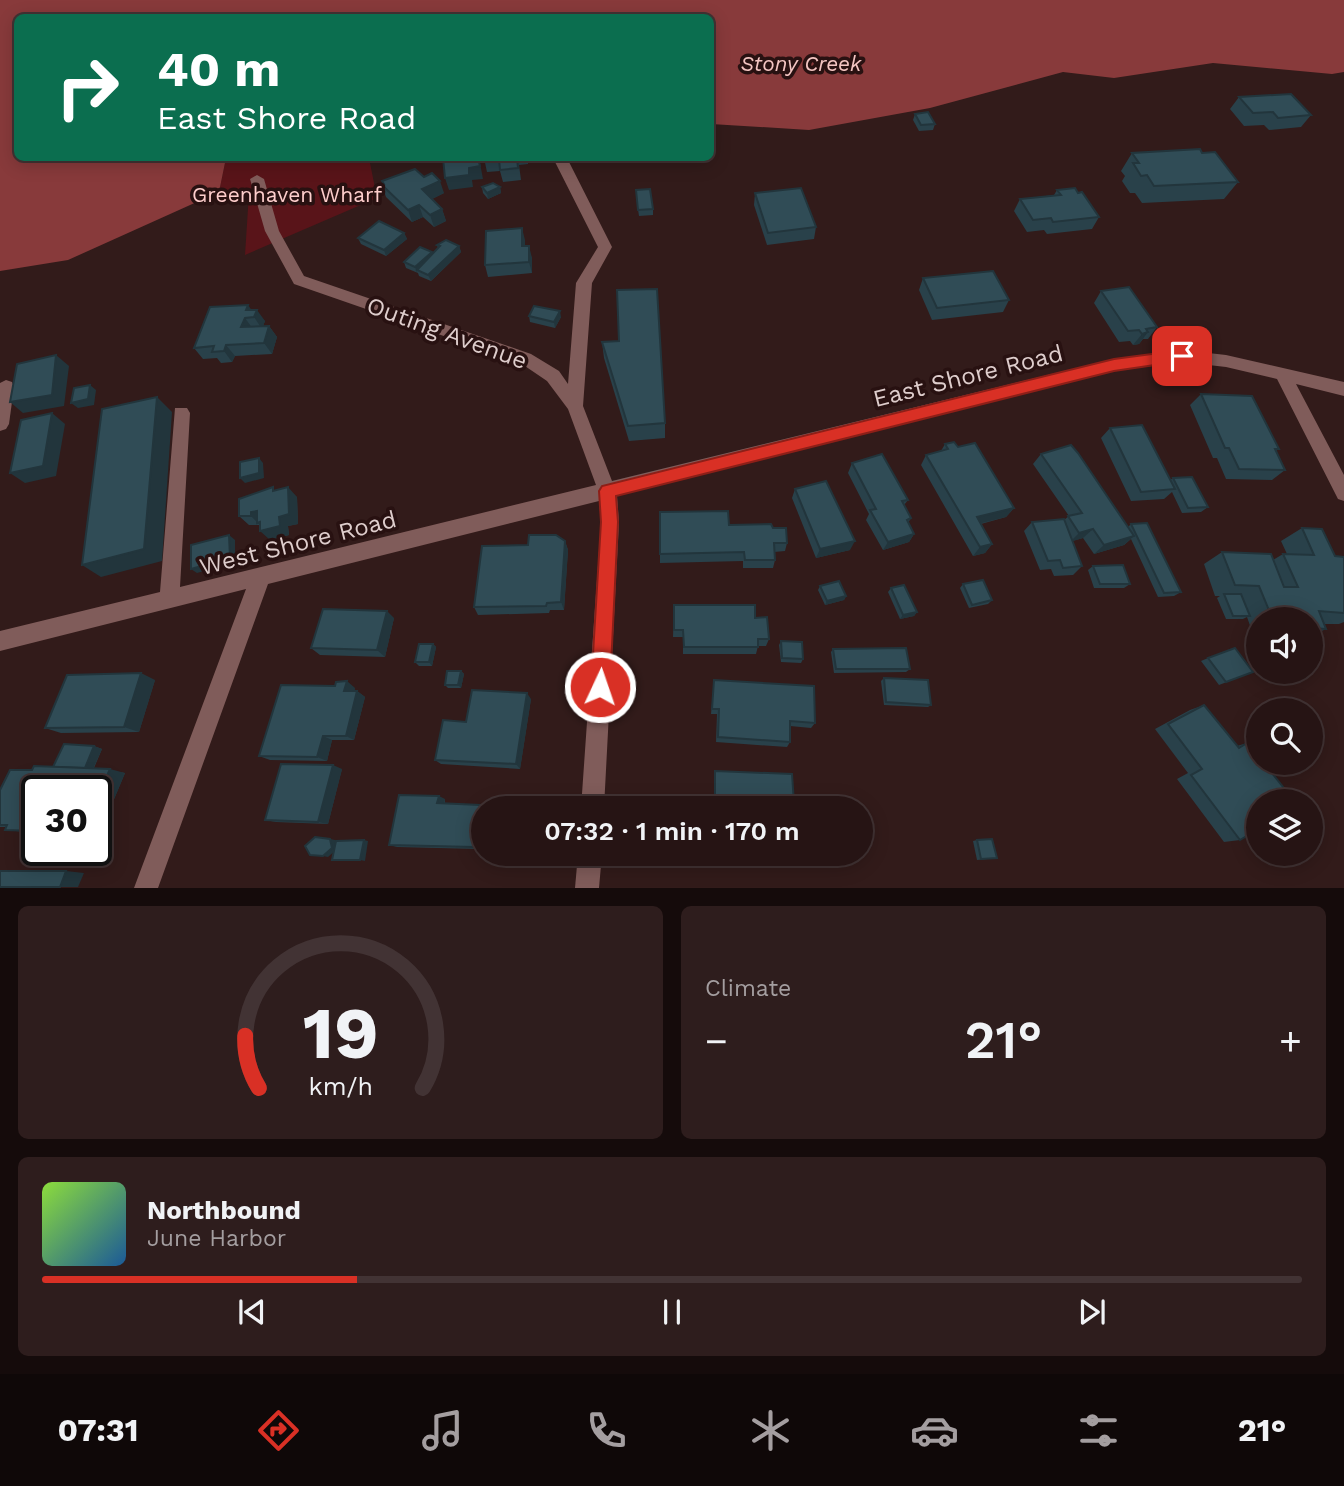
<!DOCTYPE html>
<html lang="en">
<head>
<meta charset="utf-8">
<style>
	:root { --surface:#261414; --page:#2e1d1d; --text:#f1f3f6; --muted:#a49ea0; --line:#423334; --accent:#d93025 }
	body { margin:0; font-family:"Work Sans",sans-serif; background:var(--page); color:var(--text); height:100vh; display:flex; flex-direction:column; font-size:26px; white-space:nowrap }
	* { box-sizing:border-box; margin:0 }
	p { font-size:23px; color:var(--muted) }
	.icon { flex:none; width:38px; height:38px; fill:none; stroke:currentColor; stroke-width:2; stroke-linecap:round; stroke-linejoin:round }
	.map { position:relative; height:888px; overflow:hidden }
	.details { display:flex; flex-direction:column; gap:18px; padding:18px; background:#150b0b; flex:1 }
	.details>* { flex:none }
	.guide { position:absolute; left:14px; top:14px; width:700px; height:147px; border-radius:10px; box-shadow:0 4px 18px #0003,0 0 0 2px var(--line); background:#0b6e4f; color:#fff; overflow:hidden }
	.fabs { position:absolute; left:1246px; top:607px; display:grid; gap:14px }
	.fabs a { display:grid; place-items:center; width:77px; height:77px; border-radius:50%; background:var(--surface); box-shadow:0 4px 18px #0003,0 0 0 2px var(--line); font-size:35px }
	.speed { position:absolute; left:21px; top:775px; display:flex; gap:14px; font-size:35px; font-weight:700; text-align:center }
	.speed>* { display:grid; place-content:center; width:91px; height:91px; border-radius:50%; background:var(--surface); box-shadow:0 4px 18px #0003,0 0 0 2px var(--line); line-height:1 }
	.speed .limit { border:4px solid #111; border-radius:10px; background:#fff; color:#111 }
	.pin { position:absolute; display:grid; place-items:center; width:60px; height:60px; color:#fff; margin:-30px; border-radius:14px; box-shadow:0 4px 10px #0006 }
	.me { position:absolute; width:77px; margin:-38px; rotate:3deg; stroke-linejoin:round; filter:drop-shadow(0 0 5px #0008) }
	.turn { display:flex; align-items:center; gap:24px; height:147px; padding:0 28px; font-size:32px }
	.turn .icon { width:91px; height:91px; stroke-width:2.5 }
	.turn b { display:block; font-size:49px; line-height:60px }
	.big { font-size:52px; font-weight:600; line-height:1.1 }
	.details .card { flex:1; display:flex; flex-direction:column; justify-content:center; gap:10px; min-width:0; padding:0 24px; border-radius:10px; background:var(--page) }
	.details .dial { align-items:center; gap:0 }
	.dial svg { height:182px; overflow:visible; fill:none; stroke:var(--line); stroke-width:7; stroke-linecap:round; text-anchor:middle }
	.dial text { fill:var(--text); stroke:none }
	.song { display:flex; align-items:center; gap:21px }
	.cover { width:84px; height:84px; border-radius:10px; background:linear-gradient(135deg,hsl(90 70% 55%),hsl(210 70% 35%)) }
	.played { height:7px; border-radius:4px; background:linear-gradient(90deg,var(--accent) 25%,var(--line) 25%) }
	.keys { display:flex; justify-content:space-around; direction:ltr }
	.heat { display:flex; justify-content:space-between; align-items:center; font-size:38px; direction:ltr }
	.details .tiles { flex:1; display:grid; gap:18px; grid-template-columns:1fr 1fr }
	.card:last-child { grid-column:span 2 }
	.trip { position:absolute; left:471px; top:796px; width:402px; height:70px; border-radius:35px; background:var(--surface); box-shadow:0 4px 18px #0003,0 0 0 2px var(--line); font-weight:600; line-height:70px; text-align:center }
	.dock { display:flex; height:112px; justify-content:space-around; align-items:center; background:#0f0808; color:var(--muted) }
	.dock .icon { width:49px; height:49px }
	.dock .selected { color:var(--accent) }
	.dock b { font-size:32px; color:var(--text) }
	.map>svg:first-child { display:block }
</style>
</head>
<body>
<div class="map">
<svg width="1344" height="888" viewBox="0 0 1344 888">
	<rect width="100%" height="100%" fill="#321b1a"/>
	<path fill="#591419" d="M226 158H316V160L369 158 377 198 245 255 249 193 219 192Z"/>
	<path fill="#883a3b" d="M0 0H1344V72L1332 74 1213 63 1114 78 1063 72 930 108 809 130 711 124 710 18H18V158H226L219 192 68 260 0 271Z"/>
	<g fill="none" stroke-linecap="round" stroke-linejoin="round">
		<g fill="#805c5a" fill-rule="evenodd">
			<path d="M553 158H567L612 247 592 283 583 406 612 481 1114 359 1182 350 1226 355 1344 382V396L1296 384 1344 475V501L1338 499 1277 379 1226 367 1182 362 1114 371 617 496 619 522 604 808H581L601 522 599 501 268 584 158 888H134L246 589 0 651V631L160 592 175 408H187L190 413 180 587 596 485 568 409 547 381 519 362 294 284 265 231 250 179 257 175 264 179 279 231 304 276 531 354 559 371 568 384 576 283 598 247Z"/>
			<path d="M6 380 12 382 14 387 9 424 6 429 0 431V383Z"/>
			<path d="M578 854H602L599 888H575Z"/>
		</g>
	</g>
	<g fill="#29414a">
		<path d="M1239 97 1311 115 1301 127 1269 130 1264 125 1244 126 1230 109Z"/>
		<path d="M915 114 935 124 933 130 919 131 913 120Z"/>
		<path d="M1132 153H1202L1238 182 1224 199 1142 203 1135 193H1130L1122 181 1125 176 1121 171Z"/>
		<path d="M484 158H528V164L519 165 521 180 503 182 500 171 487 172Z"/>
		<path d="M424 177 444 193 432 199 442 209 446 221 434 227 423 217 412 222 386 197 382 185 383 184 382 181Z"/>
		<path d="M482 187H500L501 193 488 199 483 193Z"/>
		<path d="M1057 190 1078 193 1099 217 1092 229 1047 234 1044 230 1027 232 1014 211 1020 199 1054 195Z"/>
		<path d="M755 193 816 227 814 239 767 245 754 205Z"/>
		<path d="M636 196 653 209V215L639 216Z"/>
		<path d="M404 233 407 239 386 256 361 244 358 238Z"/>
		<path d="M525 240V246L532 258V273L488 277 485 265Z"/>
		<path d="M437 245 459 246 461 252 431 281 419 276 418 273 406 268 404 262 432 252V254L438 248Z"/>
		<path d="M923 278 1009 300 1003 312 932 320 919 290Z"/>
		<path d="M1101 291 1157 327 1148 339H1143L1139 344 1133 345 1130 341 1119 342 1094 303Z"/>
		<path d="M251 310 265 321 263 326H269L277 337 272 354 235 356 232 362 221 363 217 358 203 359 194 348Z"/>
		<path d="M529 316 561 317 555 328 530 322Z"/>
		<path d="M619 341 665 423V438L629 441 604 358 602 342Z"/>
		<path d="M1201 394 1279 449 1276 451 1285 470 1272 480 1226 479 1217 458H1213L1190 405Z"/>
		<path d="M1110 428 1170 480 1173 478 1208 507 1201 512 1182 513 1172 492 1164 499 1131 501 1101 438Z"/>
		<path d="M945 444 958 447 1014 508 1006 517 981 524 992 544 985 553 973 556 921 465 926 455 941 451Z"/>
		<path d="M1041 454 1128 527 1131 524 1181 592 1174 596 1158 597 1131 539 1124 545 1094 554 1083 538 1072 541 1082 566 1073 575 1054 576 1051 569 1040 570 1024 531 1032 522 1064 520 1069 516 1033 464Z"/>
		<path d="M852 463 908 500 904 505 911 518 908 523 914 534 909 542 883 550 866 520 869 514 848 473Z"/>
		<path d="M795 489 850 550 816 558 792 498Z"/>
		<path d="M276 490 297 497 298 524 288 526 289 535 270 540 259 525H249L239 516Z"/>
		<path d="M660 512 729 525 773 528 787 543 785 551 774 552 775 560 773 568H743V561L660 563Z"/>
		<path d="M1302 528 1335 556 1344 557V622L1339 624H1324L1326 629 1311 636V620H1258V637H1254L1247 617 1243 619H1226L1217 598 1220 596H1215L1204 564 1222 552 1273 560 1283 554H1287L1281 541Z"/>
		<path d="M565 541 568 550 564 610H550L549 613 478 615 474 607 528 545Z"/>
		<path d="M1093 566 1130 584 1124 588H1094L1088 570Z"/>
		<path d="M963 584 992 600 988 604 969 608 960 588Z"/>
		<path d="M820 586 846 596 844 600 825 605 818 590Z"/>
		<path d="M891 588 917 612 914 616 900 619 888 592Z"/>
		<path d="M674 605 755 618 769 639 766 646H758L756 654H683V637H673Z"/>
		<path d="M394 618 385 657 320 655 311 648Z"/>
		<path d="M781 641 803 659 801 663 781 662 779 645Z"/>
		<path d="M433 644 436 647 432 666H419L415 662Z"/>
		<path d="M833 649 910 669 906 672 834 673 831 652Z"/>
		<path d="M1208 658 1253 672 1219 685 1201 661Z"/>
		<path d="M461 671 464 674 461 688H448L445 685Z"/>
		<path d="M884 678 931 705 928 707 884 705 881 681Z"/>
		<path d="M155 680 139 732 61 733 45 728Z"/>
		<path d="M714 680 815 723 811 728 790 726V742L787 747 716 742 717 714H711Z"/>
		<path d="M355 688 354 691H357L365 697 354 740H332L327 761 270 760 259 756Z"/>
		<path d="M531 699 520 769 441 764 435 760 466 722Z"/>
		<path d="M1204 705 1237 746 1247 743 1240 840 1224 842 1177 779 1188 773 1155 729 1190 710Z"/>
		<path d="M94 746 102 749 94 768 125 773 99 835H96V791H37V833L5 830 6 827H0V790L53 767Z"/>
		<path d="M342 769 328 824 276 822 265 820Z"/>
		<path d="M715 771 794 803 812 808H714V775Z"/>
		<path d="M445 799V803L480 805 486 808 479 849 397 847 389 845Z"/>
		<path d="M977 840 997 858 977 860 973 841Z"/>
	</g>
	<g fill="#22353c">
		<path d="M479 158 483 179 472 180 473 187 449 190 445 178 469 168Z"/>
		<path d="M440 181 444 193 426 202 422 189Z"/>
		<path d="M500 187 501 193 488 199 487 193Z"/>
		<path d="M419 205 423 217 412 222 408 210Z"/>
		<path d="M442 209 446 221 434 227 430 215Z"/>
		<path d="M522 228 525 240V258L522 246Z"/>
		<path d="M404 233 407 239 386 256 384 250Z"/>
		<path d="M459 246 461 252 431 281 428 275Z"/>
		<path d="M529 246 532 258V273L529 262Z"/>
		<path d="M432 252 434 258 417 270V273L415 267Z"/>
		<path d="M248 305 255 315 257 310 265 321 262 329 254 317 246 310Z"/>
		<path d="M560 311 561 317 555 328 554 322Z"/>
		<path d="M245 318 253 329 241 327Z"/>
		<path d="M269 326 277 337 272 354 264 343Z"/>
		<path d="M1148 332 1139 344 1133 345 1142 334Z"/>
		<path d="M226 345 235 356 232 362 224 351Z"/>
		<path d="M56 355 69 366 64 406 23 413 10 402Z"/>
		<path d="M90 385 96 390 94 405 78 408 71 403Z"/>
		<path d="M157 397 172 412 162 561 101 577 82 565Z"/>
		<path d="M52 413 65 424 56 476 25 483 10 473Z"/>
		<path d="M259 458 263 463 264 478 245 483 240 478Z"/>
		<path d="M288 487 297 497 298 524 288 526 289 535 270 540 260 531 265 530 251 516V512L257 511 279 517Z"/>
		<path d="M1014 508 1006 517 970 526 977 517Z"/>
		<path d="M1093 529 1083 538 1070 542 1079 533Z"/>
		<path d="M914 534 909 542 883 550 888 542Z"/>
		<path d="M229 535 235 540V562L197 573 191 569Z"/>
		<path d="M1134 536 1124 545 1094 554 1104 545Z"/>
		<path d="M565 541 568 550 564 610 561 602Z"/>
		<path d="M855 541 850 550 816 558 820 549Z"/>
		<path d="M992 544 985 553 973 556 980 547Z"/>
		<path d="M846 596 844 600 825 605 827 601Z"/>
		<path d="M387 611 394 618 385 657 377 650Z"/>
		<path d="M917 612 914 616 900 619 903 615Z"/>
		<path d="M433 644 436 647 432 666 429 662Z"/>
		<path d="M461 671 464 674 461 688 458 685Z"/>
		<path d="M141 673 155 680 139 732 124 727Z"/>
		<path d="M347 681 355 688 353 697 344 691Z"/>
		<path d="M357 691 365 697 354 740 346 736Z"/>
		<path d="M527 693 531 699 520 769 516 764Z"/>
		<path d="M323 736 332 740 327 761 317 757Z"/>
		<path d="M94 746 102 749 92 771 84 769Z"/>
		<path d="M333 765 342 769 328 824 318 822Z"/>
		<path d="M110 769 125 773 99 835H96V800Z"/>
		<path d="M439 796 445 799 444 806 437 803Z"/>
		<path d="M480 805 486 808H483V826L479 849 474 847Z"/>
		<path d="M330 839 335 840 337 849 328 857 323 856Z"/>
		<path d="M364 840 368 841 365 861 360 860Z"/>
		<path d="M66 871 84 873 78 887H60Z"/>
	</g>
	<g fill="#304c56" stroke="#22353c" stroke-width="2">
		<path d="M1291 94 1311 115 1278 118 1273 112 1253 113 1239 97Z"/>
		<path d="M928 112 935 124 921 125 915 114Z"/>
		<path d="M1200 149 1202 153 1215 152 1238 182 1154 186 1147 175 1141 176 1133 163H1139L1132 153Z"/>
		<path d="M443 158H478L480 166 469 168V175L445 178Z"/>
		<path d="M484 158H517L518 168 500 170 499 159 484 160Z"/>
		<path d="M415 169 424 177 432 173 440 181 422 189 442 209 430 215 419 205 408 210 382 185 384 184 382 181Z"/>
		<path d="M493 183 500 187 487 193 482 187Z"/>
		<path d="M801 188 816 227 768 233 755 193Z"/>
		<path d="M1075 188 1078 193 1082 192 1099 217 1053 222 1051 218 1033 220 1020 199 1061 195 1057 190Z"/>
		<path d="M650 189 653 209 638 210 636 190Z"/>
		<path d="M379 221 404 233 384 250 358 238Z"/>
		<path d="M522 228V246H529V262L485 265 486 231Z"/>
		<path d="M446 240 459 246 428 275 417 270 440 246 437 245Z"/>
		<path d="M420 247 432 252 415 267 404 262Z"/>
		<path d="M993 271 1009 300 937 308 923 278Z"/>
		<path d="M1129 287 1157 327 1146 329 1148 332 1142 334 1139 330 1128 331 1101 291Z"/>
		<path d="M657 289 665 423 628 426 602 342 619 341 617 290Z"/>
		<path d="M248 305 246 310H257L254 317 245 318 241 327 269 326 264 343 226 345 224 351 212 352 214 346 194 348 210 307Z"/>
		<path d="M534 306 560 311 554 322 529 316Z"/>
		<path d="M56 355 52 395 10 402 17 364Z"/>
		<path d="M90 385 88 399 71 403 74 388Z"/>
		<path d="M1201 394 1252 396 1279 449H1275L1285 470 1239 469 1229 448H1225Z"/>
		<path d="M157 397 144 549 82 565 102 409Z"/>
		<path d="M52 413 43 466 10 473 21 420Z"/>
		<path d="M1142 425 1175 489 1141 492 1110 428Z"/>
		<path d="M954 442 958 447 975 443 1014 508 977 517 992 544 980 547 926 455 948 449 945 444Z"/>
		<path d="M1071 445 1078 453 1134 536 1104 545 1093 529 1079 533 1068 516 1082 513 1041 454Z"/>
		<path d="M882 454 908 500 902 501 911 518 907 520 914 534 888 542 870 510 876 509 852 463Z"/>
		<path d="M259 458V473L240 478V462Z"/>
		<path d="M1192 477 1208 507 1188 508 1173 478Z"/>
		<path d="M826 481 855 541 820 549 795 489Z"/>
		<path d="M273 487V491L288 487 289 514 279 517 280 526 260 531V522L257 523V511L251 512V516H239V499Z"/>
		<path d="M728 511 729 525 771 524 773 528H786L787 543H774L775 560H745L744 552 660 554V512Z"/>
		<path d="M1064 519 1082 566 1063 568 1060 560 1048 561 1032 522Z"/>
		<path d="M1147 523 1181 592 1164 593 1131 524Z"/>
		<path d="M1302 528 1322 529 1335 556 1344 557V613L1319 611 1326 629 1311 628V620H1273L1259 586 1235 585 1222 552 1271 554 1284 587H1298L1283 554 1314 555Z"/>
		<path d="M229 535 230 558 191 569V545Z"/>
		<path d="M529 535H556L565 541 561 602 547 603 546 606 474 607 482 546 528 545Z"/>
		<path d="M1123 565 1130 584H1100L1093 566Z"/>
		<path d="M983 580 992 600 972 605 963 584Z"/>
		<path d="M839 581 846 596 827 601 820 586Z"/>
		<path d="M904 585 917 612 903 615 891 588Z"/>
		<path d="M1224 594H1241L1250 616H1233Z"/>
		<path d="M674 605H755V618L767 617 769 639H758V647H684L683 630H674Z"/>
		<path d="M323 609 387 611 377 650 311 648Z"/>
		<path d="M781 641 802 642 803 659 782 658Z"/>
		<path d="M419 644H433L429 662H415Z"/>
		<path d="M906 648 910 669H836L833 649Z"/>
		<path d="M1235 648 1253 672 1226 682 1208 658Z"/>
		<path d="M447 671H461L458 685H445Z"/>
		<path d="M141 673 124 727 45 728 67 675Z"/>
		<path d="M884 678 928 680 931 705 886 702Z"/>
		<path d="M714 680 814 686 815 723 790 721V742L718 737 719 709H712Z"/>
		<path d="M347 681 344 691H357L346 736H323L317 757 259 756 281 685 335 686 336 682Z"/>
		<path d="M472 690 527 693 516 764 435 760 443 720 466 722Z"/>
		<path d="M1204 705 1239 748 1247 743 1258 756V763H1264L1295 802H1258V829L1240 840 1191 775 1202 769 1168 724Z"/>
		<path d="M64 744 94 746 85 768 53 767Z"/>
		<path d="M281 764 333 765 318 822 265 820Z"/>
		<path d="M34 766 110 769 96 800V791H37V831L5 830 7 825H0V790L10 770H32Z"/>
		<path d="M715 771 792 774 794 803 812 804V808H715Z"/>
		<path d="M399 795 439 796 437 803 480 805 474 847 389 845Z"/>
		<path d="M315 837 330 839 332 848 323 856 310 855 305 846Z"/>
		<path d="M992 839 997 858 981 859 977 840Z"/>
		<path d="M364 840 360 860H332L336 841Z"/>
		<path d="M0 871H66L60 887H0Z"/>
	</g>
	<path fill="#d93025" stroke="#8d1f18" stroke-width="2" d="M1182 350 1190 356 1182 361 1114 371 616 496 618 522 610 687 607 693 600 696 593 693 591 687 601 522 599 491 602 486 1114 359Z"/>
	<g text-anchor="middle" stroke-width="7" stroke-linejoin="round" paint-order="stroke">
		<g font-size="21" font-style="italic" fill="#f4c5c2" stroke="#281111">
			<text x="801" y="71">Stony Creek</text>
		</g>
		<g font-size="21" fill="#fececc" stroke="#281111">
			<text x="287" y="202">Greenhaven Wharf</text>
		</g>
		<g font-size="24" fill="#decdcc" stroke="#281111">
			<text transform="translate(447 333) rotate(20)" y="8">Outing Avenue</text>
			<text transform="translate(968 376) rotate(-14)" y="8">East Shore Road</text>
			<text transform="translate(298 543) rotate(-14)" y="8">West Shore Road</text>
		</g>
	</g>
</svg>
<div class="fabs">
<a><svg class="icon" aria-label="sound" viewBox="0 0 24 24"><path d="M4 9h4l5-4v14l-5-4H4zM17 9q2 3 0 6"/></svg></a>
<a><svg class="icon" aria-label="search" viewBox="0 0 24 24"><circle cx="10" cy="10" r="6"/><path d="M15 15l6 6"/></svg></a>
<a><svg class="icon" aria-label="layers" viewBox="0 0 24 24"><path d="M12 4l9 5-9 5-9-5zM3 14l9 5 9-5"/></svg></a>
</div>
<div class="speed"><div class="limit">30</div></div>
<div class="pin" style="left:1182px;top:356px;background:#d93025"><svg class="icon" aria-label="arrive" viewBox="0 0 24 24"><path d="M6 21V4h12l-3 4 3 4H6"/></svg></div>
<svg class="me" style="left:600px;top:687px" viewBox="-20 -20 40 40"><circle r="17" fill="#d93025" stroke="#fff" stroke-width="3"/><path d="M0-11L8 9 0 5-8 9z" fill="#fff"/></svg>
<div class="trip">07:32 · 1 min · 170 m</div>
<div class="guide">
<div class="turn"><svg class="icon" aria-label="right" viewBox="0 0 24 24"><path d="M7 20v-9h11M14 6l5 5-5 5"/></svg><div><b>40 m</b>East Shore Road</div></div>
</div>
</div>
<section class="details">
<div class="tiles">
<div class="card dial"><svg viewBox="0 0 100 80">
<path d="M14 69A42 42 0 1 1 86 69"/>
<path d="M14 69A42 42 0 0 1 8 46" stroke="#d93025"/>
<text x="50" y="56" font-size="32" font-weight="700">19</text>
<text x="50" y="72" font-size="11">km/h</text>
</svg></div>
<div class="card"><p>Climate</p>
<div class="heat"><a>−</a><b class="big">21°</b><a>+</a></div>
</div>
<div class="card">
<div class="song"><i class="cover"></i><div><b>Northbound</b><p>June Harbor</p></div></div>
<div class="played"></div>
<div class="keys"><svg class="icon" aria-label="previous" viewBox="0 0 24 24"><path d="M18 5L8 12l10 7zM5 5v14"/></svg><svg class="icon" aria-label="pause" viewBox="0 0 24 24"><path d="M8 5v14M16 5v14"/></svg><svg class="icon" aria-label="next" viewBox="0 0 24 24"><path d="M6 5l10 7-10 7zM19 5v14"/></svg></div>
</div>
</div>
</section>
<nav class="dock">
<b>07:31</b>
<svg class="icon selected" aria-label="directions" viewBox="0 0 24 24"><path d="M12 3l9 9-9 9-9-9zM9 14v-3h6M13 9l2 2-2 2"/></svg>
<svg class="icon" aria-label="music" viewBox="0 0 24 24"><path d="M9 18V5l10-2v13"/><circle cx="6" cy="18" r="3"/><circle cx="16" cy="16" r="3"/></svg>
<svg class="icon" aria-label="phone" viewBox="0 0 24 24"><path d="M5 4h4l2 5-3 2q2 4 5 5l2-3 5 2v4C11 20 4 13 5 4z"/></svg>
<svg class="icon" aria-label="climate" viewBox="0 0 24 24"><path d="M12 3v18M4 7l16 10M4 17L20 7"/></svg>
<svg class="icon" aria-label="car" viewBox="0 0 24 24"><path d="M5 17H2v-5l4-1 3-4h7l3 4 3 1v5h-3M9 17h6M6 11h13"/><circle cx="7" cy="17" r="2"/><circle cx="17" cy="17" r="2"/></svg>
<svg class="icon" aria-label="filters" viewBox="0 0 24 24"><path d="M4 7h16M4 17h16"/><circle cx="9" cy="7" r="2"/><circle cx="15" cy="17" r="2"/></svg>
<b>21°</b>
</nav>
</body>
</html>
